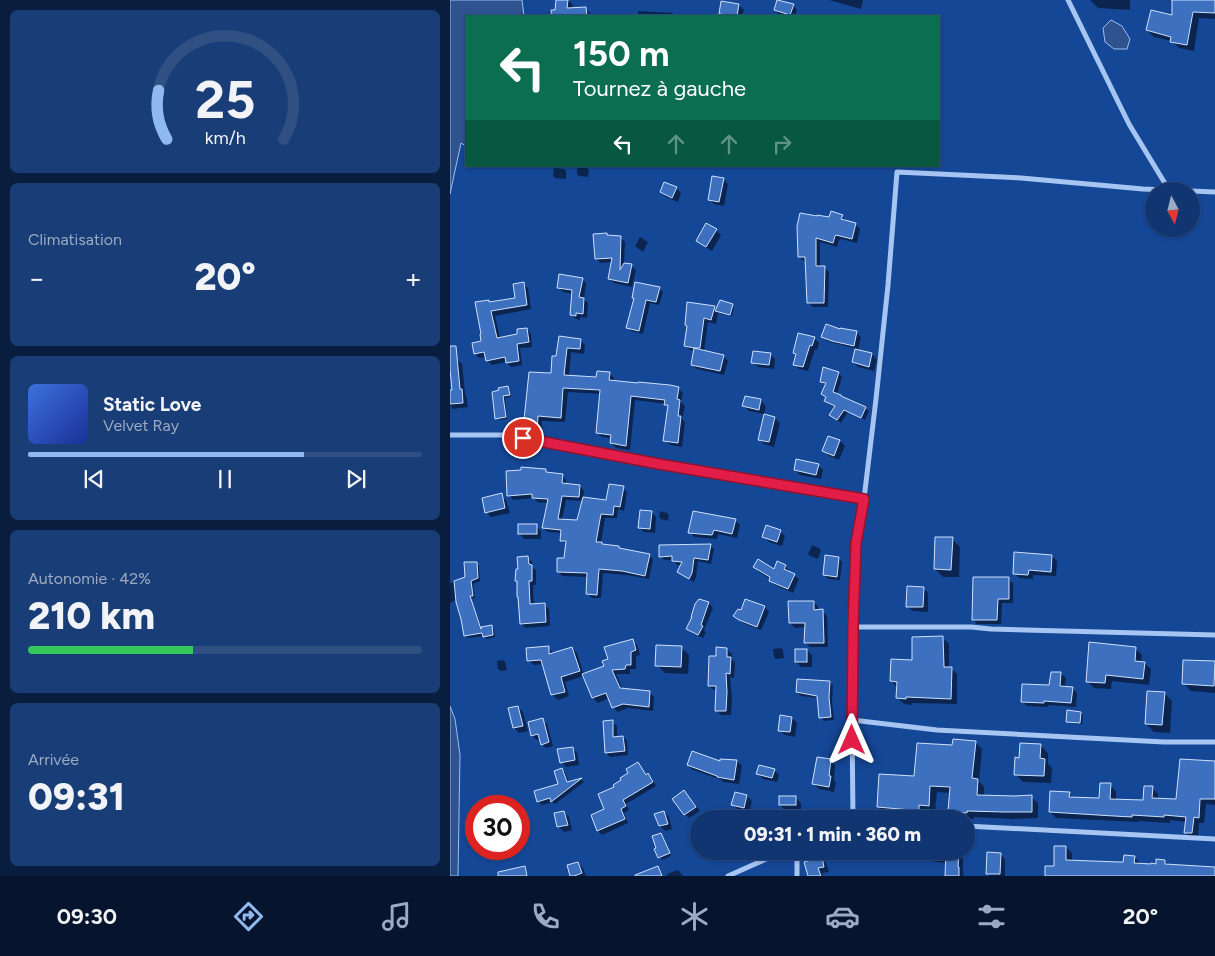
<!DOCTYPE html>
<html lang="fr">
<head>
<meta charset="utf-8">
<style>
	:root { --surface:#103571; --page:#193d76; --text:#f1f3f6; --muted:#9cabc3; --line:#305084; --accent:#90b9f0 }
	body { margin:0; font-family:Figtree,sans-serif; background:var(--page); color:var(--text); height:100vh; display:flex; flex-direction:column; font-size:19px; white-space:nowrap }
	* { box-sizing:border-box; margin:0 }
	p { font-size:16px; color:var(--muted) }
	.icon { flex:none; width:28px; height:28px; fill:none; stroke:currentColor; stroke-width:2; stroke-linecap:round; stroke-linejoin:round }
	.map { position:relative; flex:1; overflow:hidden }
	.sheet { display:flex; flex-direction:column; gap:10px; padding:10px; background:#091d3e; width:450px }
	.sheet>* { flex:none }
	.hud { position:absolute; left:15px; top:15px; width:475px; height:152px; border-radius:0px; box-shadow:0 1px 4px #0004,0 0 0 1px var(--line); background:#0b6e4f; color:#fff; overflow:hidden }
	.needle { width:32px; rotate:173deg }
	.tools { position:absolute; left:695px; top:182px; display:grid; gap:10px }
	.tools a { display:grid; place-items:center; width:55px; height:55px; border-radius:50%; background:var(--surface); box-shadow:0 1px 4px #0004,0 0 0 1px var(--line); font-size:25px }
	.speed { position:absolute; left:15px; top:795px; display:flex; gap:10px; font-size:25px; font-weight:700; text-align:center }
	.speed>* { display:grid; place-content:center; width:65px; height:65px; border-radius:50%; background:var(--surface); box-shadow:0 1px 4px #0004,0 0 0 1px var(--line); line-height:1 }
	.speed .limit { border:8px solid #d22; background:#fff; color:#111 }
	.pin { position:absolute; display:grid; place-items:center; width:42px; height:42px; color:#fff; margin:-21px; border:2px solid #fff; border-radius:50%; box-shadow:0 1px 5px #0007 }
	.me { position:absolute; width:55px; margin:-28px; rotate:0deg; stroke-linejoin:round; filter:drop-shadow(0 0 4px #0008) }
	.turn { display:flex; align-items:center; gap:18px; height:105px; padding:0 25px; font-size:22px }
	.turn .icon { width:65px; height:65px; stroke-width:2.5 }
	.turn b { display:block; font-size:35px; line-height:42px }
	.lanes { display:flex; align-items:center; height:48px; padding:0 25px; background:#0003; justify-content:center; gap:25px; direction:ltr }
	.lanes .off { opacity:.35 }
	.big { font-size:38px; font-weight:800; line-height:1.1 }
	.sheet .widget { flex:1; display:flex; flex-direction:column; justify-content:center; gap:8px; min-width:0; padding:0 18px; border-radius:8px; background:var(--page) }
	.sheet .dial { align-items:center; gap:0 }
	.dial svg { height:130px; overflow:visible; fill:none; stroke:var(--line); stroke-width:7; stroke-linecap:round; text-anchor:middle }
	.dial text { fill:var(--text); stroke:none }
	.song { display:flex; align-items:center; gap:15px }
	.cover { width:60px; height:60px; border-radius:8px; background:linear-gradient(135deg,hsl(220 70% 55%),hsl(230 70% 35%)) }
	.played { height:5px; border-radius:2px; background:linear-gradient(90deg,var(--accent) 70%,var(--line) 70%) }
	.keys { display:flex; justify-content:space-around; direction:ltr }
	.heat { display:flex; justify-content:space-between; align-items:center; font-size:28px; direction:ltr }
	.charge { height:8px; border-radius:4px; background:linear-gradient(90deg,#34c759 42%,var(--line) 0) }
	.trip { position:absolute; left:240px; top:810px; width:285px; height:50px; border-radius:25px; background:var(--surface); box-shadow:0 1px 4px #0004,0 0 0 1px var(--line); font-weight:800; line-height:50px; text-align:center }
	.dock { display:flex; height:80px; justify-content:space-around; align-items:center; background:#06152d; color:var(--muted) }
	.dock .icon { width:35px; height:35px }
	.dock .active { color:var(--accent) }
	.dock b { font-size:22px; color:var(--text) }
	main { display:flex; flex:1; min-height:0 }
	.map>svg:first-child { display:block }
</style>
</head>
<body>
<main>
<section class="sheet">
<div class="widget dial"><svg viewBox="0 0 100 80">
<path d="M14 69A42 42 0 1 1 86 69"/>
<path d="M14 69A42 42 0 0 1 9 39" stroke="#90b9f0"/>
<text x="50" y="56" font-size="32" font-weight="700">25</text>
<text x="50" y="72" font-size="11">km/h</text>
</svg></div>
<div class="widget"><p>Climatisation</p>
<div class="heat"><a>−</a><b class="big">20°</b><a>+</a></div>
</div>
<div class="widget">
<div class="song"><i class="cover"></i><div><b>Static Love</b><p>Velvet Ray</p></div></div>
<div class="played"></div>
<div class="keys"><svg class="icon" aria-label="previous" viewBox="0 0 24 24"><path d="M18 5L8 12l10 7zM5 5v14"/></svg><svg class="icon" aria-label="pause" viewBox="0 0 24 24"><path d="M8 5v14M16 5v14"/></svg><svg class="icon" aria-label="next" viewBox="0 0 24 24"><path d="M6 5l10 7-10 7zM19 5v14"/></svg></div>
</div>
<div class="widget"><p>Autonomie · 42%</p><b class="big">210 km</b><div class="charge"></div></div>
<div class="widget"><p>Arrivée</p><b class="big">09:31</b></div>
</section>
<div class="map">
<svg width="765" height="876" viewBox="0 0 765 876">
	<rect width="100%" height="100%" fill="#154797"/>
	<g fill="#2e538f" stroke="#99bff5">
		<path d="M0 0H72L74 16H16V146L11 143 0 194Z"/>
		<path d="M661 20 672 26 680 39 677 49H664L655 42 653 28Z"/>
		<path d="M0 706 5 719 10 755 8 876H0Z"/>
	</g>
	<g fill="#0007" fill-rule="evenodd">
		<path d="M107 0H118L123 5 122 9 135 8 140 13 141 16H102L99 14V11H106Z"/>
		<path d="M379 0H413L411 9Z"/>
		<path d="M640 0H680V10L648 8Z"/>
		<path d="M723 0H765V19L749 18 744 51 729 48 722 41 704 37 697 30 723 17Z"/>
		<path d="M289 5 294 10 292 16H273L270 14Z"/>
		<path d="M343 5 347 10 345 16H327L328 13 325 10Z"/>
		<path d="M188 11 222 13 225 16H171L170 14H188Z"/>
		<path d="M127 167H136L139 170 138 177 129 176 127 174Z"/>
		<path d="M104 168 114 169 116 171V179L105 178 103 176Z"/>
		<path d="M273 179 278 184 274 206 264 204 259 199Z"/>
		<path d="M215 183 226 188 231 193 228 202 216 197 211 192Z"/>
		<path d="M392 216 397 222 406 225 410 229 407 243 391 239 389 240 387 247 370 242V267H374L379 272 378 307H363L358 302 356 261H354L349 257 380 219Z"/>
		<path d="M266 230 271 235 262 251 252 245 247 240Z"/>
		<path d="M156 234 159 236 170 237 175 242 174 264 181 266 186 270 182 287 164 283 159 279 162 262 151 263 146 259Z"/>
		<path d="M190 237 198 242 193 252 185 246Z"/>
		<path d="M132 279 136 283 134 299 138 303 137 318 130 317V320L126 319 121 315 123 294 113 292 108 288Z"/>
		<path d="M73 284 78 288 81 309 45 316 50 338 68 335 77 329 81 334 82 347 70 348 72 365 61 367 56 362 42 365 37 360V357L29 358 25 353 32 342 38 301 41 303 67 299Z"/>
		<path d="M209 288 213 292 209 305 200 303 193 334 181 331 178 327 185 299 183 298Z"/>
		<path d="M282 306 284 308 282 316 268 313 266 324 258 322 254 351 273 356 278 361 274 375 247 369 242 365 245 351 240 350 236 346 238 327 236 325 264 307 267 310Z"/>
		<path d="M391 331 407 333 411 337 408 351 422 354 427 360 424 371 408 367 403 362 407 349 377 341 373 337Z"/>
		<path d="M110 338 131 341 135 345 134 354 121 352 119 376 147 378 159 373 164 378V382L228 388 233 393 231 402 235 406 232 419 235 422 232 447 220 445 215 440 219 407 216 404 185 400 180 450 166 448 161 443 162 438 152 437 147 433 151 394 118 392 115 422 92 421 91 435 79 433 74 429 102 375 107 358Z"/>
		<path d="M364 338 369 343 367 350 365 349 358 371 349 369 344 364 347 356 344 353Z"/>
		<path d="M320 354 325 359 324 369 308 367 303 362Z"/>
		<path d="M7 359 12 364 15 393 16 395 18 407 3 409 0 405V391H3Z"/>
		<path d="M374 369 389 373 392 377 387 394 415 408 419 411 415 420 398 412 391 423 381 415 385 407 379 404 375 401 377 398 372 394 376 385 371 381Z"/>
		<path d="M58 387 60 390 61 397 55 398 57 419 49 420 47 418 43 393Z"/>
		<path d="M311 401 316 406 314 414 299 411 294 406Z"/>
		<path d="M315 416 325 418 330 423 324 447 314 444 309 439Z"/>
		<path d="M379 437 390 441 395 446 389 460 379 456 374 451Z"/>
		<path d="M368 465 373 470 371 479 350 475 345 470Z"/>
		<path d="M96 470 99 474 112 475 116 480V485L130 486 134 491 133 498 157 501 173 488 177 492 174 511 168 509 167 518H155L151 543 153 545 168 547 171 550 199 555 203 559 199 579 177 575 153 573 151 598H142L137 593 138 577 112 576 108 571 116 559V544L111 540 112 533 98 532 93 528 98 503 87 502 84 498 63 500 59 495ZM116 500 133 501 128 522 112 520Z"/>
		<path d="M51 495 56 500 60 513 41 517 36 512Z"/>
		<path d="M210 511 217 513 219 515 218 521 211 519 209 517Z"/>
		<path d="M201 512 206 517 205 533 194 532 189 527Z"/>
		<path d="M285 520 290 525 287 538 268 534 267 539 244 537 240 532Z"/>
		<path d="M86 526 91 531V539H74L69 533Z"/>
		<path d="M330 531 335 536 332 546 319 542 314 537Z"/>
		<path d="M502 539 510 547 509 577H493L485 569Z"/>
		<path d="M260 545 264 549 261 564 248 561 246 577 244 582 232 575 228 571 232 565H227L223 560H214L211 556Z"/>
		<path d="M362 545 369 548 371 550 368 559 360 556 358 554Z"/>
		<path d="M602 556 607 561 606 576 583 575V579L569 578 564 573Z"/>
		<path d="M78 558 82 562V567L86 570V585H83L84 605H94L99 609 100 626 76 628 71 624Z"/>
		<path d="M388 558 392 562 390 580 378 579 374 575Z"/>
		<path d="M27 563 29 566 30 581 23 584 25 598 21 599 32 628 41 626 44 629 45 637 37 639 34 636 18 638 15 636 7 600 0 603V583L17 578Z"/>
		<path d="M335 566 340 571 339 573 344 575 349 579 343 593 325 585 320 581 321 579 309 572 305 567 325 571Z"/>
		<path d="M558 579 563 583V603H552L551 624H527L523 619Z"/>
		<path d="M473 588 478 593V612L463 611 457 606Z"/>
		<path d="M249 600 259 603 263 608 254 630 256 632 253 638 242 633 237 629Z"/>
		<path d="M296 600 315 607 319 612 311 630 295 624 289 620Z"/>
		<path d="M364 602 368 607V611H372L377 616 378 647H360L355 642 356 627 345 628 340 623Z"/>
		<path d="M493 638 499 644V668H501L507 674V704L462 703V705L454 704 448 698 447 687 441 681Z"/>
		<path d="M183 641 187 645 190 655 186 656V669H180V674H166L173 690 200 693 204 697 203 711 178 708 168 712 163 707 159 698 148 703 143 698 134 676 115 682 119 696 108 700 103 695 94 664 84 665 78 660 98 648 104 653 122 648 127 653 134 675 155 666 159 660Z"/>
		<path d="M231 647 239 655 238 674 215 673 207 665Z"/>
		<path d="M331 648 333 650 334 658 326 659 324 657 323 649Z"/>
		<path d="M685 648 692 655 691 662 694 663 701 669 699 685 662 681 661 689 644 688 637 681Z"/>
		<path d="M277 649 282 654V659L285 663 284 678 280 677 282 698 281 715H271L266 710 267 690H264L259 686 267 658Z"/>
		<path d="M357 650 362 655V667H351L346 662Z"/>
		<path d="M53 660 55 662 57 670 51 671 48 669 47 661Z"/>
		<path d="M734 661 765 663V693L741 691 733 683Z"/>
		<path d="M611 674 616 678 615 688H622L627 693 626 707 598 705V707L577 706 572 701 601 687Z"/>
		<path d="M380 682 383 686 382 702 384 720 374 721 371 717 369 698 351 696 347 692Z"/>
		<path d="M714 693 722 701 720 733 704 732 696 724Z"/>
		<path d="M68 707 73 712 78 731 69 733 64 728 60 709Z"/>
		<path d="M631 713 633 715 632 724 619 723 617 721Z"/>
		<path d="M342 718 347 723 345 737 335 735 329 730Z"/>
		<path d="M92 720 97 724 103 746 96 748 92 744 91 739 87 740 82 736Z"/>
		<path d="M162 722 167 726V738L173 737 177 741 178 755 160 757 156 753Z"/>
		<path d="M525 742 532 749 529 781 534 787V796L581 797 588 803V818L562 819 524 817V819L506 818 499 811 500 793 487 792 485 812 476 811 475 817 435 814 428 807 503 747Z"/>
		<path d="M590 745 598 753V764L602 768 601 783 573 782 565 774 571 759Z"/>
		<path d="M122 748 127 753 129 765 116 767 111 762Z"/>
		<path d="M271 760 287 761 292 766 289 784 273 782 272 780 243 770 238 765 271 762Z"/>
		<path d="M380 760 385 765 384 781 386 782 384 792 369 789 364 784Z"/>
		<path d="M765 762V805L756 804 754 823H749L748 839H742L736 833V822L720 820V823L688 821V822L606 818 600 812 619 793 624 798 650 799 660 785 666 791V801H694L702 788 708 794V799L727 800Z"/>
		<path d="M187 764 197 776 198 775 202 779 206 786 176 804 179 810 174 813 178 823 152 835 148 831 143 816 156 810 166 787 180 774Z"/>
		<path d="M112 769 115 772 119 783 131 779 134 782 105 804 102 802 92 805 88 801 110 785Z"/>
		<path d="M324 770 329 775 327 782 313 779 308 774Z"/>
		<path d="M238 796 250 811 239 818 235 814Z"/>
		<path d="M297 796 302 801 299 813 288 810 283 805Z"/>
		<path d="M346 798 351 803V810H335L330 805Z"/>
		<path d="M114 812 119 817 122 830 114 832 109 827 105 814Z"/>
		<path d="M214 812 219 817 222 829 215 831 210 826Z"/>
		<path d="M211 834 213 836 221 856 212 860 206 850Z"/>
		<path d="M616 847 622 853V861L670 864 684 857 690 863 707 865 715 861 720 866 765 876H596L605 867Z"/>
		<path d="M312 851H320L321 853 315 855Z"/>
		<path d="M464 851H513V873L514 876H496L497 863 469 860 464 855Z"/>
		<path d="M550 854 555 859V876H540L537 873Z"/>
		<path d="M371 858 376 863 379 872 372 873 373 876H360Z"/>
		<path d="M128 863 133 868 136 876H121Z"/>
		<path d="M228 870 233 876H218L217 874Z"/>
	</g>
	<g fill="#3d70bf" stroke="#cfe1fc">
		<path d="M106 0H118L117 8 136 7 137 16H101V10H105Z"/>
		<path d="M327 0 344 4 340 15 324 10Z"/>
		<path d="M722 0H765V13L743 12 737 45 720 42 721 37 696 30 701 10 722 15Z"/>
		<path d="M271 1 289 4 287 16 269 14Z"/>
		<path d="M262 176 274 178 269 202 258 200Z"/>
		<path d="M214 182 227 187 222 198 210 192Z"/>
		<path d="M381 211 393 215 391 219 406 223 402 239 386 235 385 236 383 243 366 238V266H375L374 303H357L355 257H348L347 226 350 213 367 216V215L379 217Z"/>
		<path d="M256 223 267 229 256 247 246 241Z"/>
		<path d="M157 233V235L171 236 170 270 174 263 182 264 178 283 158 279 162 258 145 259 143 234Z"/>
		<path d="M109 274 133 278 129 297 134 298 133 314 126 313V316L120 315 122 290 107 288Z"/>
		<path d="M74 282 77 305 41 311 47 338 67 334V329L77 328 79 342 67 344 69 361 56 363 55 357 36 361 34 352 24 354 22 343 31 341 30 334H31L25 302 39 300V302L65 298 63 284Z"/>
		<path d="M185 282 210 287 206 302 196 300 189 331 176 328 184 298H182Z"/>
		<path d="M270 300 283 304 280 315 265 311Z"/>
		<path d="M237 302 265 306 261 320 254 318 250 348H244L274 355 270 371 241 365 244 348 234 346 237 326 235 325Z"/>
		<path d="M376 324 390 329V328L407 331 404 346 382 341 371 337Z"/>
		<path d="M348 333 365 337 362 346 360 345 353 367 343 365 346 354 343 353Z"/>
		<path d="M109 336 131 339 130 349 117 348 114 375 146 377 147 371 160 372 159 380 188 383V382L220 385 229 387 227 399 230 400 228 416H231L228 443 213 441 218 405H214L215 400 181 396 176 446 160 443 161 435 146 433 150 390 113 388 111 418 88 416 87 430 73 429 79 372 101 373 102 356H106Z"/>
		<path d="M0 346H6L10 389H12L13 403 0 404V390H2L0 369Z"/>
		<path d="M405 349 422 353 419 367 402 362Z"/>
		<path d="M303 351 321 353 319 365 301 363Z"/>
		<path d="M373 367 389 372 383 392 391 395V396L416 407 411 418 394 410 387 420 379 415 385 406 374 401 376 397 371 394 376 383 370 382Z"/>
		<path d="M58 386 60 395 53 396 56 417 45 419 42 392 49 390 48 388Z"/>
		<path d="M295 396 311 399 309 410 292 406Z"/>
		<path d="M314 414 325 417 319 442 308 440Z"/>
		<path d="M378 436 390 440 384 456 372 451Z"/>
		<path d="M346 459 369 464 366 475 344 470Z"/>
		<path d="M71 467 96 469V472L113 474 112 483 130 485 129 497 112 496 108 519 127 520 133 497 156 500 159 484 174 486 170 507 164 506 163 515 151 514 146 542H152V544L169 546V548L200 554 195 576 172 571 149 569 147 595 136 594 137 573 107 572V558H114L116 541H110L111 530 92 528 98 499 82 498V494L57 496 56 471 71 470Z"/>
		<path d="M52 493 55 508 35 513 32 498Z"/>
		<path d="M190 510 202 511 200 529 188 528Z"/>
		<path d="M243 511 286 519 282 534 264 530 262 535 238 533Z"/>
		<rect x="68" y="524" width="19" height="10"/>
		<path d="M316 525 331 530 327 542 312 537Z"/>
		<path d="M485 537H503L501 570 484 569Z"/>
		<path d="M261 544 258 560 244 558 242 573 239 579 227 572 232 562 222 561V556L209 557V545Z"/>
		<path d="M564 552 602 555 601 572 579 570 578 575 563 574Z"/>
		<path d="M375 555 389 557 387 577 373 575Z"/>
		<path d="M78 556 79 564 82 565V581H79L80 604 95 603 96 622 70 624 68 597H67V581H65L66 569H68L67 557Z"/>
		<path d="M308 559 324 569 327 561 336 565 334 569 345 574 338 589 319 581 320 577 303 567Z"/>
		<path d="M14 562H27L28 578 21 581 23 596H20L31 629V627L42 625 43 635 33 637 32 633 14 636 11 619 6 602 4 581 15 577Z"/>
		<path d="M523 577H559V599H548L547 620H522Z"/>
		<path d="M457 586 474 587 473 607H456Z"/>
		<path d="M249 599 259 602 251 625 253 626 248 635 236 629 242 617H241L245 604Z"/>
		<path d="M295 599 315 606 307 627 289 620 283 616 288 609 291 610Z"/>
		<path d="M338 601H364V610L373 609 374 643H354L355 623H339Z"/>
		<path d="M493 636 494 667H502L501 699 456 697V699L446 698 447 682 440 681 441 659 462 660V637Z"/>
		<path d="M183 639 186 650 181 652V665H176L175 669 162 670 170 688 200 691 199 707 173 704 162 708 156 693 142 698 132 674 154 666 152 661 158 659 154 647Z"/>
		<path d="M639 642 686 647 685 661 695 662 693 679 656 675 655 683 636 682Z"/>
		<path d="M206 645 232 646 231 667 205 666Z"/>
		<path d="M99 646V654L122 647 130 671 111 677 115 692 101 695 91 660 77 661 76 648Z"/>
		<path d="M266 647 277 648V657H281L280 674 276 673 277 692 276 711H265L266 686H258L259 656H266Z"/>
		<rect x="345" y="649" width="12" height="13"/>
		<path d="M733 660 765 661 764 686 732 684Z"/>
		<path d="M601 672H611L610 686 623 687 621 703 594 701V703L571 702 572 684 599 685Z"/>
		<path d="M347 679 380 681 379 697 381 717 369 718 367 696 346 692Z"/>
		<path d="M697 691 715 692 712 725 695 724Z"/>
		<path d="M68 706 73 726 63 728 58 708Z"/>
		<path d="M617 710 631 712 630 723 616 722Z"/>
		<path d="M330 715 342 717 340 732 328 731Z"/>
		<path d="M93 718 99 742 91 745 88 734 81 736 78 722Z"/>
		<path d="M163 720V737L173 736 175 751 155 753 153 721Z"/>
		<path d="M503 739 526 741 522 778 528 779 527 795 565 796 582 795V812H554L517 811V813L498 811 500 787 480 786 479 806 469 805V811L461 810 427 807 429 774 464 776 467 743 502 745Z"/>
		<path d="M570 743 591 744 590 758 595 759 594 776 564 775 565 757 569 758Z"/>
		<path d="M123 747 125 760 110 763 107 749Z"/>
		<path d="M242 751 270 761V759L287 760 284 780 267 777V776L237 765Z"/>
		<path d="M367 757 381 759 379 776H381L379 787 362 784Z"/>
		<path d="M730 759 765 761V799H750L749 818 744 817 742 833H734L736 817 714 815V817L682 815V817L664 816 599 812 600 791 620 792 619 797 649 798 650 783H661L660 799 693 800 694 786H703L702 798 726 799Z"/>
		<path d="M188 762 196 775 198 773 203 782 173 800 176 806 171 809 175 819 147 831 141 815 154 809 148 794 164 787 163 785 171 780 170 778 178 773 176 769Z"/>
		<path d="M309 765 325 769 322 778 306 774Z"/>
		<path d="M112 768 117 782 132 778 101 802 100 798 87 802 84 791 108 784 104 771Z"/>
		<path d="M234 790 246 807 234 815 222 799Z"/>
		<path d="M285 792 297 795 294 808 281 805Z"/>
		<rect x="329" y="796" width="17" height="9"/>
		<path d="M114 811 118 825 107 827 104 813Z"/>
		<path d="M214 811 218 824 209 826 204 814Z"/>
		<path d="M211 833 220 853 208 858 204 849 206 848 202 836Z"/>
		<path d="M604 846H616V860L670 862H673L674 855 685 856 684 863 701 864V863L706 864V859L715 860V864L765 867V876H595V866H604Z"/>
		<path d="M496 851H509L508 867H509V876H495Z"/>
		<path d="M537 852 551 853 550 874H536Z"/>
		<path d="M372 857 374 867 368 868 371 876H358L354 862Z"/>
		<path d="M128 862 132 873 124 876H120L117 865Z"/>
		<path d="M75 866 77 876H48V872Z"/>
		<path d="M208 866 212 876H185V875Z"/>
	</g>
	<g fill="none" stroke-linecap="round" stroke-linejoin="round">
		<g stroke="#a7c5f2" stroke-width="5">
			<path d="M618 0 679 124 719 190"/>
			<path d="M0 435H54L209 464 414 499"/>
			<path d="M403 627H521L541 629 765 635"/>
			<path d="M402 720 487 730 714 742H765"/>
			<path d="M403 819 402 720 403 627 406 543 414 499 426 399 438 285 447 172 571 178 693 189 765 192"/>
			<path d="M516 826 765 839"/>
			<path d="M347 851V876"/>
			<path d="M278 876 334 851"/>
		</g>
	</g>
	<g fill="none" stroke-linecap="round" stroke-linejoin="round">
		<defs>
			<path id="route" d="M73 438 209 464 414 499 406 543 403 627 402 740"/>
		</defs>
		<use href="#route" stroke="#92132f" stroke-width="12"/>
		<use href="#route" stroke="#e11d48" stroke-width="9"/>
	</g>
</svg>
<div class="tools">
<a><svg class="needle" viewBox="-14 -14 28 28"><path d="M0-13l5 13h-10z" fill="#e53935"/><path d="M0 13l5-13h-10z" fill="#9cabc3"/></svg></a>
</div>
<div class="speed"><div class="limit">30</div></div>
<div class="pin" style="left:73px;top:438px;background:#d93025"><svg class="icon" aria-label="arrive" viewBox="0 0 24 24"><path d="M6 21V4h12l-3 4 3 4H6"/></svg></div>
<svg class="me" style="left:402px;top:740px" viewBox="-20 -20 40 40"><path d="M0-17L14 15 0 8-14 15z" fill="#e11d48" stroke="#fff" stroke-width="4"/></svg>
<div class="trip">09:31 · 1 min · 360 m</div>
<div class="hud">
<div class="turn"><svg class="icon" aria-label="left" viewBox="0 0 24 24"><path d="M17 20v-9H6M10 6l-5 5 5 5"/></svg><div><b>150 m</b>Tournez à gauche</div></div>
<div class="lanes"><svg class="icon" aria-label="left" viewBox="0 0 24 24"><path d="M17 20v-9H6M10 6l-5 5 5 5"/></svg><svg class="icon off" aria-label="ahead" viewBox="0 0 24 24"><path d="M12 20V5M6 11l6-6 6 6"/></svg><svg class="icon off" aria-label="ahead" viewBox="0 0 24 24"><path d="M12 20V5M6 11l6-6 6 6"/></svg><svg class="icon off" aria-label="right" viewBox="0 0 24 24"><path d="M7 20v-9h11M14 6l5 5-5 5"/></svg></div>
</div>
</div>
</main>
<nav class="dock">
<b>09:30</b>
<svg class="icon active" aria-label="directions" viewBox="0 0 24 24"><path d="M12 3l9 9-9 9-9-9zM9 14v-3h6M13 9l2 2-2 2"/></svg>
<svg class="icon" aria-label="music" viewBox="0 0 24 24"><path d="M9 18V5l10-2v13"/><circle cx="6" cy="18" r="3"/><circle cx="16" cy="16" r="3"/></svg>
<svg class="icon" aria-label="phone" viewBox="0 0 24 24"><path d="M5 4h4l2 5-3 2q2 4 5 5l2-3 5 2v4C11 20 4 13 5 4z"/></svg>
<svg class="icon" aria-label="climate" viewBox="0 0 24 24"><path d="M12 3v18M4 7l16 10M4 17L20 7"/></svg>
<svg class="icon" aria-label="car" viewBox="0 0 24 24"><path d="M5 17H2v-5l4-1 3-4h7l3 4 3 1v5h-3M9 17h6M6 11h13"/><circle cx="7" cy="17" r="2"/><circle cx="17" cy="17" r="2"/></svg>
<svg class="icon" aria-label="filters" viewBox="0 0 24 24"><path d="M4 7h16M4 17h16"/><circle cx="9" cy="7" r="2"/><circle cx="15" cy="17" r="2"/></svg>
<b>20°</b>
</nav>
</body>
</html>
